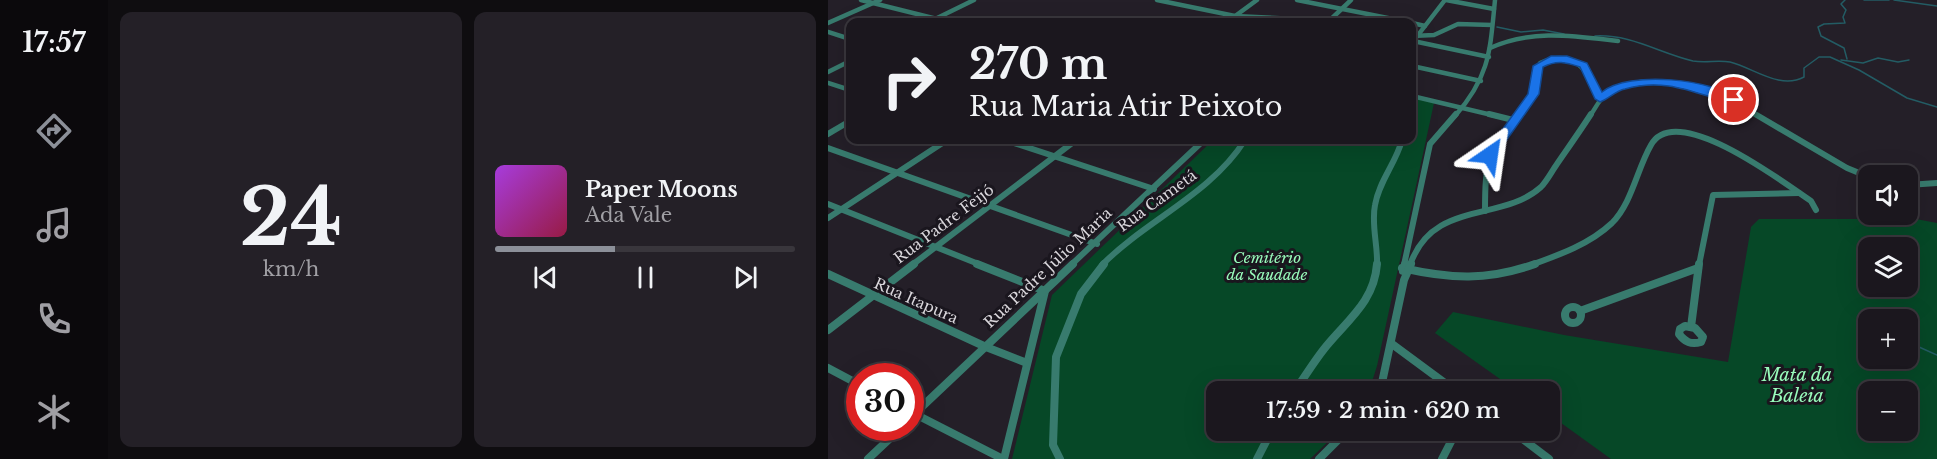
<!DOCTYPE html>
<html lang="pt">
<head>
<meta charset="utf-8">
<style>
	:root { --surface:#1b171e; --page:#242027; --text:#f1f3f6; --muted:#a09fa4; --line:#39363c; --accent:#8c9099 }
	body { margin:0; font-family:"Libre Baskerville",serif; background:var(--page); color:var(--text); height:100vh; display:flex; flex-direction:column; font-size:22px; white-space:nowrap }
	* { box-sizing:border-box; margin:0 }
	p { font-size:20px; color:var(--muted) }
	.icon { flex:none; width:33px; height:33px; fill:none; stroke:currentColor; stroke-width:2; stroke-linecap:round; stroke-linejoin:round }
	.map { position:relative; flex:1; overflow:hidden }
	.sheet { display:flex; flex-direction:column; gap:12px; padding:12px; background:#0f0d10; width:720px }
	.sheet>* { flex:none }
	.top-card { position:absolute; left:18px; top:18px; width:570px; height:126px; border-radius:12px; box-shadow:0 6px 24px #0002,0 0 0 2px var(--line); background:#1b171e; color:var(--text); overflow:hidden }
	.fabs { position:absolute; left:1030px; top:165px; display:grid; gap:12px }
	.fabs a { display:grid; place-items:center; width:60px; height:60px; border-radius:12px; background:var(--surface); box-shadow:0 6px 24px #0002,0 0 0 2px var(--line); font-size:30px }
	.speed { position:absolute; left:18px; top:363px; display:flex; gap:12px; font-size:30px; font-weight:700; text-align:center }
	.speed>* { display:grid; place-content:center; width:78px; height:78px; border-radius:50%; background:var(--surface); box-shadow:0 6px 24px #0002,0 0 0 2px var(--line); line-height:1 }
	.speed .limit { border:9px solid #d22; background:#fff; color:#111 }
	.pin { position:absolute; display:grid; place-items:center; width:51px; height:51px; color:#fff; margin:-26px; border:3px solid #fff; border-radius:50%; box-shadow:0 2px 6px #0007 }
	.me { position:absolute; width:66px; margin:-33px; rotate:32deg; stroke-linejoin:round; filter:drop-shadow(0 0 4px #0008) }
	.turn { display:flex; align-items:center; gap:21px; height:126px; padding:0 24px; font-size:27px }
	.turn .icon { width:78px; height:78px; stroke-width:2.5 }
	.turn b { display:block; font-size:42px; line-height:51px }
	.sheet .widget { flex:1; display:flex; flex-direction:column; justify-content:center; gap:9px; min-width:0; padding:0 21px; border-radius:12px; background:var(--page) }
	.sheet .dial { align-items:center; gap:0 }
	.dial b { font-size:78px; line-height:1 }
	.song { display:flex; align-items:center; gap:18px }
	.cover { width:72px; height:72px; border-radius:9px; background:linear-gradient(135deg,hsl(280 70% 55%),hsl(340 70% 35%)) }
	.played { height:6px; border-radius:3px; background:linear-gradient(90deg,var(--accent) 40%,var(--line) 40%) }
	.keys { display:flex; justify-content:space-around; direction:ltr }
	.sheet .tiles { flex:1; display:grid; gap:12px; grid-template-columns:repeat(2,1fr) }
	.trip { position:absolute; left:378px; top:381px; width:354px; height:60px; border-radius:12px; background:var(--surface); box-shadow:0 6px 24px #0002,0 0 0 2px var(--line); font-weight:600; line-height:60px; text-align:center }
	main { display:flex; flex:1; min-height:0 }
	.menu { display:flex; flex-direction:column; width:108px; justify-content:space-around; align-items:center; background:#0b090c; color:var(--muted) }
	.menu .icon { width:42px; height:42px }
	.menu .active { color:var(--accent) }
	.menu b { font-size:27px; color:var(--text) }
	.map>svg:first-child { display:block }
</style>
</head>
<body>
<main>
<nav class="menu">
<b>17:57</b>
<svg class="icon active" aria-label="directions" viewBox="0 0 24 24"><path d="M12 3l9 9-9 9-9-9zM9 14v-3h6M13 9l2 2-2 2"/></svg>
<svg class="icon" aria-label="music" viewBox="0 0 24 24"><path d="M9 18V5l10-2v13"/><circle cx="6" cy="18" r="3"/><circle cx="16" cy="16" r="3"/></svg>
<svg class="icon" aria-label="phone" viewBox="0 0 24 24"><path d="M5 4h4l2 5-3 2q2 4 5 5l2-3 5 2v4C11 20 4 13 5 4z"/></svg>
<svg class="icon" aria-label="climate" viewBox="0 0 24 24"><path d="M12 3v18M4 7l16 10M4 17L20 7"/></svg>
</nav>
<section class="sheet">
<div class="tiles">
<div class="widget dial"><b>24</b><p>km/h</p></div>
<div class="widget">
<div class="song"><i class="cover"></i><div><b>Paper Moons</b><p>Ada Vale</p></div></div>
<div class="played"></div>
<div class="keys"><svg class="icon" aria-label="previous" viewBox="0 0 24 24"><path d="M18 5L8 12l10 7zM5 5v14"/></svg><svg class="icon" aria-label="pause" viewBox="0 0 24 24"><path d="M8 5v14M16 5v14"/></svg><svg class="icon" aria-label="next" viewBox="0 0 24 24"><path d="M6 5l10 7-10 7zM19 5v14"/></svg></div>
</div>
</div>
</section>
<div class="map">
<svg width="1109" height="459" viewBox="0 0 1109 459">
	<rect width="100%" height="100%" fill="#241f28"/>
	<g fill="#064827" fill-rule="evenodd">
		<path d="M584 98 606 103 549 366 541 391 388 392V430L511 431 482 459H184L224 295 385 140H584Z"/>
		<path d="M931 219H1088L1109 223V459H783L722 415V392L689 391 607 333 625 312 736 335 900 362 923 227ZM1041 248H1080V286H1041ZM1041 320H1080V358H1041ZM1041 392H1080V430H1041Z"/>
	</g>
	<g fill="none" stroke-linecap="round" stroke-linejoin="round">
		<g stroke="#235c64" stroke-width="1.5">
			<path d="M1017 0 1013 4 1018 10 1015 17 1017 23 996 24 990 27 993 36 1016 48 1019 59"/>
			<path d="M1036 0H1061"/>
			<path d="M1066 0 1109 6"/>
			<path d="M669 27 693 32 715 30 736 34"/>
			<path d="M767 36C803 34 831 53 865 61 877 63 890 60 902 62 926 68 952 90 976 77V68L991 57H1002L1031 70 1079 98 1109 107"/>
			<path d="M1013 60 1035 63 1050 58 1070 62 1081 60"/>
			<path d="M1091 347 1109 355"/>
		</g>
		<g stroke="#387b6e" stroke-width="4.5">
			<path d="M33 0 121 22"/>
			<path d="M329 0 407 16 533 22"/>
			<path d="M469 0 580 22"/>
			<path d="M618 0 666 9"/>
			<path d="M501 21 523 0"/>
			<path d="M101 22 146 0"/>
			<path d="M399 22 429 0"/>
			<path d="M0 23 52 0"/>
			<path d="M584 23 597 26"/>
			<path d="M0 32 22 39"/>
			<path d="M584 36 606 35 630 24 664 25"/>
			<path d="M587 39 617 0"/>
			<path d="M585 41 661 57"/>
			<path d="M662 48C704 29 746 36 790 41"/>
			<path d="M584 66 653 81"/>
			<path d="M0 72 22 61"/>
			<path d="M0 83 22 90"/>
			<path d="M584 96 668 116"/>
			<path d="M627 116C662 76 662 51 667 0"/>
			<path d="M689 116 705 95 712 63C746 47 760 71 772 98"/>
			<path d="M762 116C767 109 772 98 779 93 806 74 864 81 893 94 905 100 917 109 930 116"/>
		</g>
		<g stroke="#387b6e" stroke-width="6">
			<path d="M661 114 685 120"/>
			<path d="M927 114 1019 168 1041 177"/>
			<path d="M0 134 22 121"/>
			<path d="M177 140 326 189"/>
			<path d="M0 148 269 244"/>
			<path d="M1080 185 1109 183"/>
			<path d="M0 204 153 265"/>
			<path d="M657 211C657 160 660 155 690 114"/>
			<path d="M0 218 119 140"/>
			<path d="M84 265 248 140"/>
			<path d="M243 265 376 140"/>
			<path d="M274 265C318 220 382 195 417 140"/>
			<path d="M549 265C550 245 543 225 547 205 551 181 568 163 574 140"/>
			<path d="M576 265 602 144 628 114"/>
			<path d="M582 265C605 199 673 223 713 187 719 181 724 171 729 164 740 148 752 131 763 114"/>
			<path d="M703 265C731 255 762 244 784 223 804 203 809 169 823 145 848 100 956 183 983 201L988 210"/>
			<path d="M871 265 885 195 971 193"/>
		</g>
		<g stroke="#387b6e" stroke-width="8">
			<path d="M149 264 217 291 176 459"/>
			<path d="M574 268C623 279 659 281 707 264"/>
			<path d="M575 271 577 264"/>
			<path d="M0 274 158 347 199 363"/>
			<circle cx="745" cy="315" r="8"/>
			<path d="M752 311 870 268"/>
			<path d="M857 326 867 328 875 337 873 342C863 345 857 342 851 334L852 329Z"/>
			<path d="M863 327 871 264"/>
			<path d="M0 330 86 264"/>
			<path d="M564 344 629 392"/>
			<path d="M0 368 32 385"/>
			<path d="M466 392C476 378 485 363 496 349 518 321 546 303 549 264"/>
			<path d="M552 392 576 280 583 264"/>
			<path d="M85 413 175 459"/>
			<path d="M82 418 245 264"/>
			<path d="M683 430 721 459"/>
			<path d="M40 459 73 428"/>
			<path d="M232 459 225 445 228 357 253 294 276 264"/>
			<path d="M429 459 444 430"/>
			<path d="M491 459 520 430"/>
			<path d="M614 459 629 430"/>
		</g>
	</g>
	<path fill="#1a73e8" stroke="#114b97" stroke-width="1.5" d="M723 56H739L759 63 774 92C801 70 886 79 911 100L906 104C868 94 838 77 797 89 787 91 781 99 772 102L767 99 752 67C737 62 729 60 715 67L711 94 666 158H658L656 155 700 94 705 66Z"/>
	<g text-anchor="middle" stroke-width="6" stroke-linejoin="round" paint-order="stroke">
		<g font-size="15" fill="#d9d6db" stroke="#1a161e">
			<text transform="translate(329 201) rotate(-36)" y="5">Rua Cametá</text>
			<text transform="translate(116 224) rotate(-37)" y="5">Rua Padre Feijó</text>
			<text transform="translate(220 268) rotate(-43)" y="5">Rua Padre Júlio Maria</text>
			<text transform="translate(88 301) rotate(24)" y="5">Rua Itapura</text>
		</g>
		<g font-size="15" font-style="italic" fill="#98fbbb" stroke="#1a161e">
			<text x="439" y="263">Cemitério<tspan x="439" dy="17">da Saudade</tspan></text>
		</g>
		<g font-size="18" font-style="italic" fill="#98fbbb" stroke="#1a161e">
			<text x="969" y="381">Mata da<tspan x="969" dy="21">Baleia</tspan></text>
		</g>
	</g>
</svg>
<div class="fabs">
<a><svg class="icon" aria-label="sound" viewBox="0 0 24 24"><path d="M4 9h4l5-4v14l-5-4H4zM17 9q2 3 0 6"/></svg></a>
<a><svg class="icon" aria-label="layers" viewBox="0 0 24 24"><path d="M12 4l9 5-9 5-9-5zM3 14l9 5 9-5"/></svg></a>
<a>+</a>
<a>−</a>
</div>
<div class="speed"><div class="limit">30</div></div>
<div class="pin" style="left:906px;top:100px;background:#d93025"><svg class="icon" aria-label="arrive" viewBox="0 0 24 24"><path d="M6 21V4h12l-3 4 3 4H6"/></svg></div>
<svg class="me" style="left:662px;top:155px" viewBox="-20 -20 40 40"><path d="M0-17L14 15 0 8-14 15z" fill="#1a73e8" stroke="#fff" stroke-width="4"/></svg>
<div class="trip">17:59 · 2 min · 620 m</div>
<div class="top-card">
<div class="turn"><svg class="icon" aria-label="right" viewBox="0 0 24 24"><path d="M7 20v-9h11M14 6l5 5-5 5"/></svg><div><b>270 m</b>Rua Maria Atir Peixoto</div></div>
</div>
</div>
</main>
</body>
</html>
